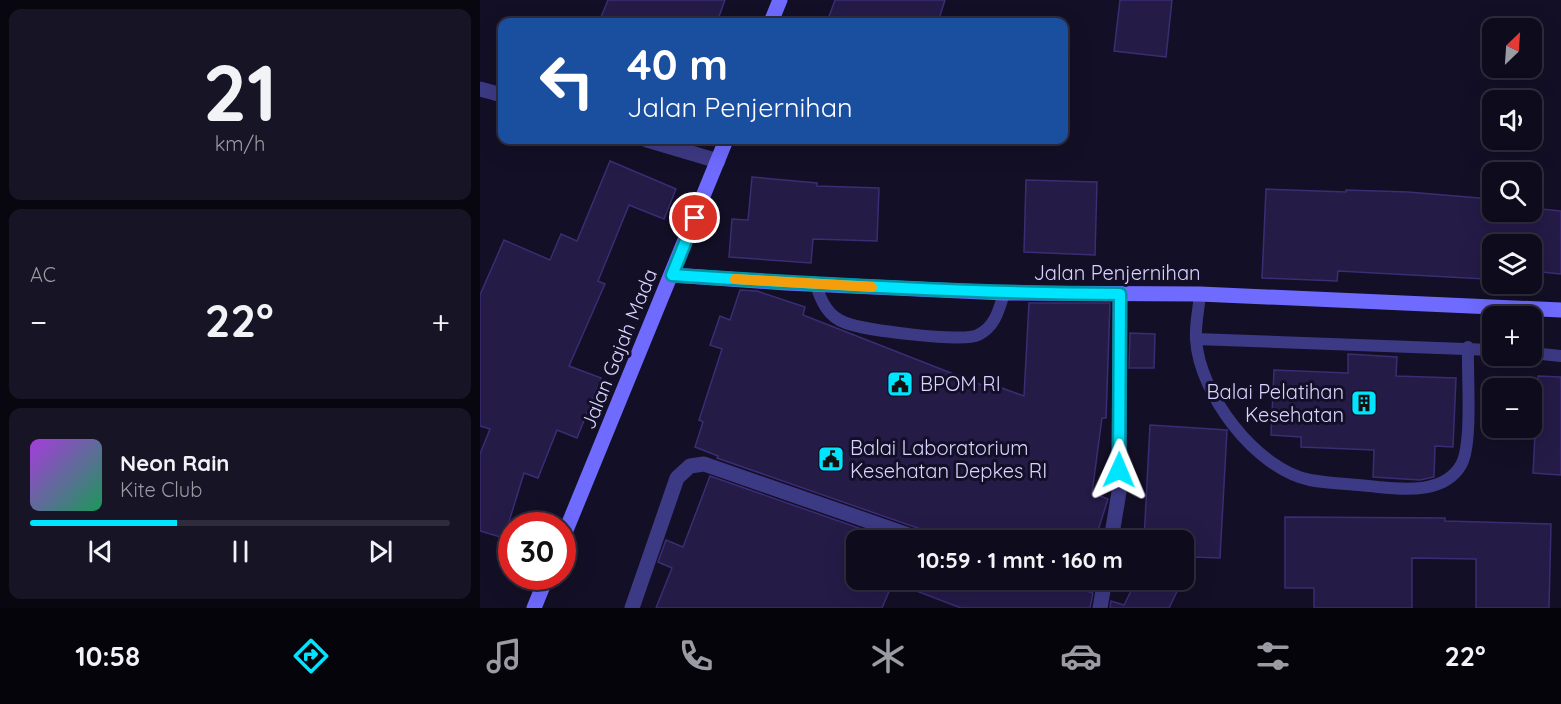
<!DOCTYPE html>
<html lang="id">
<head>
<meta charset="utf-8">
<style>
	:root { --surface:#0e0b1c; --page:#171425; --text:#f1f3f6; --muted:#9b9ba3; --line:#2e2b3b; --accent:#00e5ff }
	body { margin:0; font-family:Quicksand,sans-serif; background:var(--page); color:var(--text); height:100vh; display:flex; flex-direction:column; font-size:22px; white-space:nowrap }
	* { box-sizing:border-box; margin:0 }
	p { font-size:20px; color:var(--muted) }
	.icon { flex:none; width:33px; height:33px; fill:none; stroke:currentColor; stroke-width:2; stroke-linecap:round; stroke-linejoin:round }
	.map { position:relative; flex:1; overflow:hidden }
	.panel { display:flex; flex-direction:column; gap:9px; padding:9px; background:#08060f; width:480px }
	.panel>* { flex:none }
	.top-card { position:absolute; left:18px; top:18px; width:570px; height:126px; border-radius:12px; box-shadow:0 6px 24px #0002,0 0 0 2px var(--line); background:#1a4fa0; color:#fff; overflow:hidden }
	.needle { width:39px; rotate:25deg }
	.fabs { position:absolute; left:1002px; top:18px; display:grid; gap:12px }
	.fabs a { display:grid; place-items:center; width:60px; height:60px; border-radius:12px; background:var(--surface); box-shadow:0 6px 24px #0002,0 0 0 2px var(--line); font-size:30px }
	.speed { position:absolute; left:18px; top:512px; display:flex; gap:12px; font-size:30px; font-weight:700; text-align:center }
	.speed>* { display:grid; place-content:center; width:78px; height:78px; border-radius:50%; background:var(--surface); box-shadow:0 6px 24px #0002,0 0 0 2px var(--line); line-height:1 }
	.speed .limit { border:9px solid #d22; background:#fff; color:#111 }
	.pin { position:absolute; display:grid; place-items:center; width:51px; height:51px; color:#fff; margin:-26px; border:3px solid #fff; border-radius:50%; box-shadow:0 2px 6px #0007 }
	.me { position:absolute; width:66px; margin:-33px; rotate:1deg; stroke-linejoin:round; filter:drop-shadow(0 0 4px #0008) }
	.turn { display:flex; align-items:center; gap:21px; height:126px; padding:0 30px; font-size:27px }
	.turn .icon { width:78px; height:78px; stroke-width:2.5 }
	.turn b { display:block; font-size:42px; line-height:51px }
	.big { font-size:45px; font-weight:700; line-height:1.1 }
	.panel .widget { flex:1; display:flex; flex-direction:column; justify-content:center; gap:9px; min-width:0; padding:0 21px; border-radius:12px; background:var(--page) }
	.panel .dial { align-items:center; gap:0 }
	.dial b { font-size:78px; line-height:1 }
	.song { display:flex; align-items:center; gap:18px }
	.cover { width:72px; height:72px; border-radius:9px; background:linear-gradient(135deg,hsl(280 70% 55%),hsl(150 70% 35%)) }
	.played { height:6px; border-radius:3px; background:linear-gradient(90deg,var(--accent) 35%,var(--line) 35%) }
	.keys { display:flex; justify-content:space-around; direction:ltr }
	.heat { display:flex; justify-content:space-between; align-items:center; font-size:33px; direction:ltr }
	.trip { position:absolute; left:366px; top:530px; width:348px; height:60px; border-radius:12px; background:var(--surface); box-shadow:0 6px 24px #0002,0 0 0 2px var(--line); font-weight:700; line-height:60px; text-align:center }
	.menu { display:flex; height:96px; justify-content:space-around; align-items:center; background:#06040b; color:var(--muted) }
	.menu .icon { width:42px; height:42px }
	.menu .active { color:var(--accent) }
	.menu b { font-size:27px; color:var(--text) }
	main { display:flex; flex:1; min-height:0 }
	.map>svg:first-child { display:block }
</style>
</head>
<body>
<main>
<section class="panel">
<div class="widget dial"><b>21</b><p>km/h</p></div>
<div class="widget"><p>AC</p>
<div class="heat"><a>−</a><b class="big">22°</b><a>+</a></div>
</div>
<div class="widget">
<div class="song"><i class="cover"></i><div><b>Neon Rain</b><p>Kite Club</p></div></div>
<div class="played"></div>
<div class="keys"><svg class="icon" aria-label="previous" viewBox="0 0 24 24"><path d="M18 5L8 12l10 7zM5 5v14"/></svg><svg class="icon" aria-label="pause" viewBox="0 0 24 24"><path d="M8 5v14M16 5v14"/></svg><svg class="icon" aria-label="next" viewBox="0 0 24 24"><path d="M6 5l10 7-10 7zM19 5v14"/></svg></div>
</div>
</section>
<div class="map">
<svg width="1081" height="608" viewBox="0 0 1081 608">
	<rect width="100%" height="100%" fill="#130f26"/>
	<g fill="#241b47" stroke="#3b2d73" stroke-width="1.5">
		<path d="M128 0H245L237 22H119Z"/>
		<path d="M355 0H465L458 22H347Z"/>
		<path d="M640 0H692L686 57 634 51Z"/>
		<path d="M130 161 196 189 184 219 149 205 118 281 125 284 89 366 121 378 97 438 77 430 58 478 44 473 24 538 0 531V454L10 429 0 426V295L24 240 70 260 81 234 97 241Z"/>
		<path d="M272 177 337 183V186L399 188 397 241 333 239 331 263 249 257 252 219 268 220Z"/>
		<path d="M546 180 617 182 615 255 544 252Z"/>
		<path d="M786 189 866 192V190L928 192 1011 199 1012 212H1052V208L1081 211V274L1052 271V244H1008L1005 279 858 271 857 281 782 278Z"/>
		<path d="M260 290 277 291 325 307 323 315 517 391 519 387 544 396 549 303H630L626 418H622L612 493 628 499 615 540H453L446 531 237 458 238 456 215 447 223 422 219 420 242 349 230 345 240 316 250 320Z"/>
		<path d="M650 333 675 334 674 368H649Z"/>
		<path d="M868 354 917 357 916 376 976 378 973 447 955 446 954 477 940 480 893 477 894 450 821 447V437L791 435 794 370 868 373Z"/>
		<path d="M1058 376 1081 377V475L1053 473Z"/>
		<path d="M670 425 747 430 740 558 714 557 704 578V540H664Z"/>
		<path d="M230 476 413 540H376V579H601L598 588 613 593 610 608H481L413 582 402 608H176L192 568 178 562 186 540 203 547Z"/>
		<path d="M805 517 965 518V521L1071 524 1069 608H996V559L932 558V608H834V588H805Z"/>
		<path d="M657 579H703L689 608H630L631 601 644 605Z"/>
	</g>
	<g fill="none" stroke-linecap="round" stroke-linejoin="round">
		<g stroke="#3d3a85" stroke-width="12">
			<path d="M336 285C341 301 348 317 366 323 385 330 483 343 498 335 515 327 519 310 524 293"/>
			<path d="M720 294C719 308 715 324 716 339 719 394 776 469 830 480 852 484 876 484 898 487 926 490 965 493 981 465 993 445 987 373 988 347"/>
			<path d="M716 339 1012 350"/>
			<path d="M1052 353 1081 356"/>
		</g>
		<g stroke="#3d3a85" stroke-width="15">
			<path d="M0 89 22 95"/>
			<path d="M167 140 238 161"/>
			<path d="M631 540 639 492 640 294"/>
			<path d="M152 608 197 478 210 466 224 464 443 540"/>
			<path d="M620 608 625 579"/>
		</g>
		<g stroke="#6f6bff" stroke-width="15">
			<path d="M291 22 300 0"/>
			<path d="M192 275 306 283 524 293 720 294 1081 310"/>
			<path d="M82 540 246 140"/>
			<path d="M54 608 67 576"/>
		</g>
	</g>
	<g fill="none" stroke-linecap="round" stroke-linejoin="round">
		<defs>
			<path id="route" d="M215 218 192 275C342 285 490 293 640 294L639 470"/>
		</defs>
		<use href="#route" stroke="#0095a6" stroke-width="15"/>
		<use href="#route" stroke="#00e5ff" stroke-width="10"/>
		<path stroke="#f59e0b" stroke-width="10" d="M255 279 392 287"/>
	</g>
	<defs>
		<symbol id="civic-square" viewBox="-11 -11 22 22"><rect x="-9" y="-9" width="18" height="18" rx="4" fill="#00e5ff" stroke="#130f26"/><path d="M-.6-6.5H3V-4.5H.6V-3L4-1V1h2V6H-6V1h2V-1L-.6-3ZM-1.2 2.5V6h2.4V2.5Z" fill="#111"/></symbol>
		<symbol id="building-square" viewBox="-11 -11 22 22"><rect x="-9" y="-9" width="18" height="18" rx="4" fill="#00e5ff" stroke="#130f26"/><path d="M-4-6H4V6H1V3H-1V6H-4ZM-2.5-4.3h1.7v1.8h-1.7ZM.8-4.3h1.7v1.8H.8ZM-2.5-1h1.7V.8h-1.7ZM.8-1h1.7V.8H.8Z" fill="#111"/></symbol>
	</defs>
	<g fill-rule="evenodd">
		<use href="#civic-square" x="405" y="369" width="30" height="30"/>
		<use href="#building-square" x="869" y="388" width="30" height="30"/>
		<use href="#civic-square" x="336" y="444" width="30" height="30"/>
	</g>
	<g text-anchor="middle" stroke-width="6" stroke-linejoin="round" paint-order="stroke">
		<g font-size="20" fill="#d9d4ff" stroke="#130f26">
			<text x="637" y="280">Jalan Penjernihan</text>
			<text transform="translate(139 349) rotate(-68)" y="7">Jalan Gajah Mada</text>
		</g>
		<g font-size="20" fill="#d9d4ff" stroke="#130f26" text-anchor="start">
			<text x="440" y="391">BPOM RI</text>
			<text x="864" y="399" text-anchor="end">Balai Pelatihan<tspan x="864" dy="23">Kesehatan</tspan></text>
			<text x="370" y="455">Balai Laboratorium<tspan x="370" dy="23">Kesehatan Depkes RI</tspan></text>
		</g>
	</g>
</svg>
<div class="fabs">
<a><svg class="needle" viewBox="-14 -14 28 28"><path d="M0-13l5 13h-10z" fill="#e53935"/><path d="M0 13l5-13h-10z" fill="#9b9ba3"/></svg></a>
<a><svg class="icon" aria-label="sound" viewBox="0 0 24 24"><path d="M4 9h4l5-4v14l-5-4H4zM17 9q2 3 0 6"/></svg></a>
<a><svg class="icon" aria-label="search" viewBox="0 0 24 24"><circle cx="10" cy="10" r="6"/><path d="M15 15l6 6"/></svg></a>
<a><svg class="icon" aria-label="layers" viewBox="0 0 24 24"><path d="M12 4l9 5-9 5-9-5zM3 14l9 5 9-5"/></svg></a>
<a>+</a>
<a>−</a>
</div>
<div class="speed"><div class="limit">30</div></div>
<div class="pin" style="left:215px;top:218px;background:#d93025"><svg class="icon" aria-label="arrive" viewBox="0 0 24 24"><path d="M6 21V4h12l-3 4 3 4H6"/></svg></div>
<svg class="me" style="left:639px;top:470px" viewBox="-20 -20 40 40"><path d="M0-17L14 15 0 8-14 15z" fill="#00e5ff" stroke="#fff" stroke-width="4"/></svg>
<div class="trip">10:59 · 1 mnt · 160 m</div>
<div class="top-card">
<div class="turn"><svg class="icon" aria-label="left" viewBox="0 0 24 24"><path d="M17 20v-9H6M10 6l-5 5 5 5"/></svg><div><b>40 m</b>Jalan Penjernihan</div></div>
</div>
</div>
</main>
<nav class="menu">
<b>10:58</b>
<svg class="icon active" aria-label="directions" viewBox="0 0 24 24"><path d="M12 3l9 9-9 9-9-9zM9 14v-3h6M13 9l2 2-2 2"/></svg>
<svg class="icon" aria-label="music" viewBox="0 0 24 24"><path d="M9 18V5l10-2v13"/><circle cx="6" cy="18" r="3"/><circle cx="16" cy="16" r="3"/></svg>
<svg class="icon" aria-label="phone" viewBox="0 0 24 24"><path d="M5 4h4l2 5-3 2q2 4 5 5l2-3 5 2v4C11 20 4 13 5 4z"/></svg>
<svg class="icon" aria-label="climate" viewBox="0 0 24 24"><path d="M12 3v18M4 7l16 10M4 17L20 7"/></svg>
<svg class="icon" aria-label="car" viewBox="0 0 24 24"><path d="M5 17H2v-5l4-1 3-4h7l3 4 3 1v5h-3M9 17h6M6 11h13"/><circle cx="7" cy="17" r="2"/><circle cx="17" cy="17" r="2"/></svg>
<svg class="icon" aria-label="filters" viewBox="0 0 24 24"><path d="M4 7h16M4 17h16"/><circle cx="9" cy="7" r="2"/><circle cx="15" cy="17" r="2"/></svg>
<b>22°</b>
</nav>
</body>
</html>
